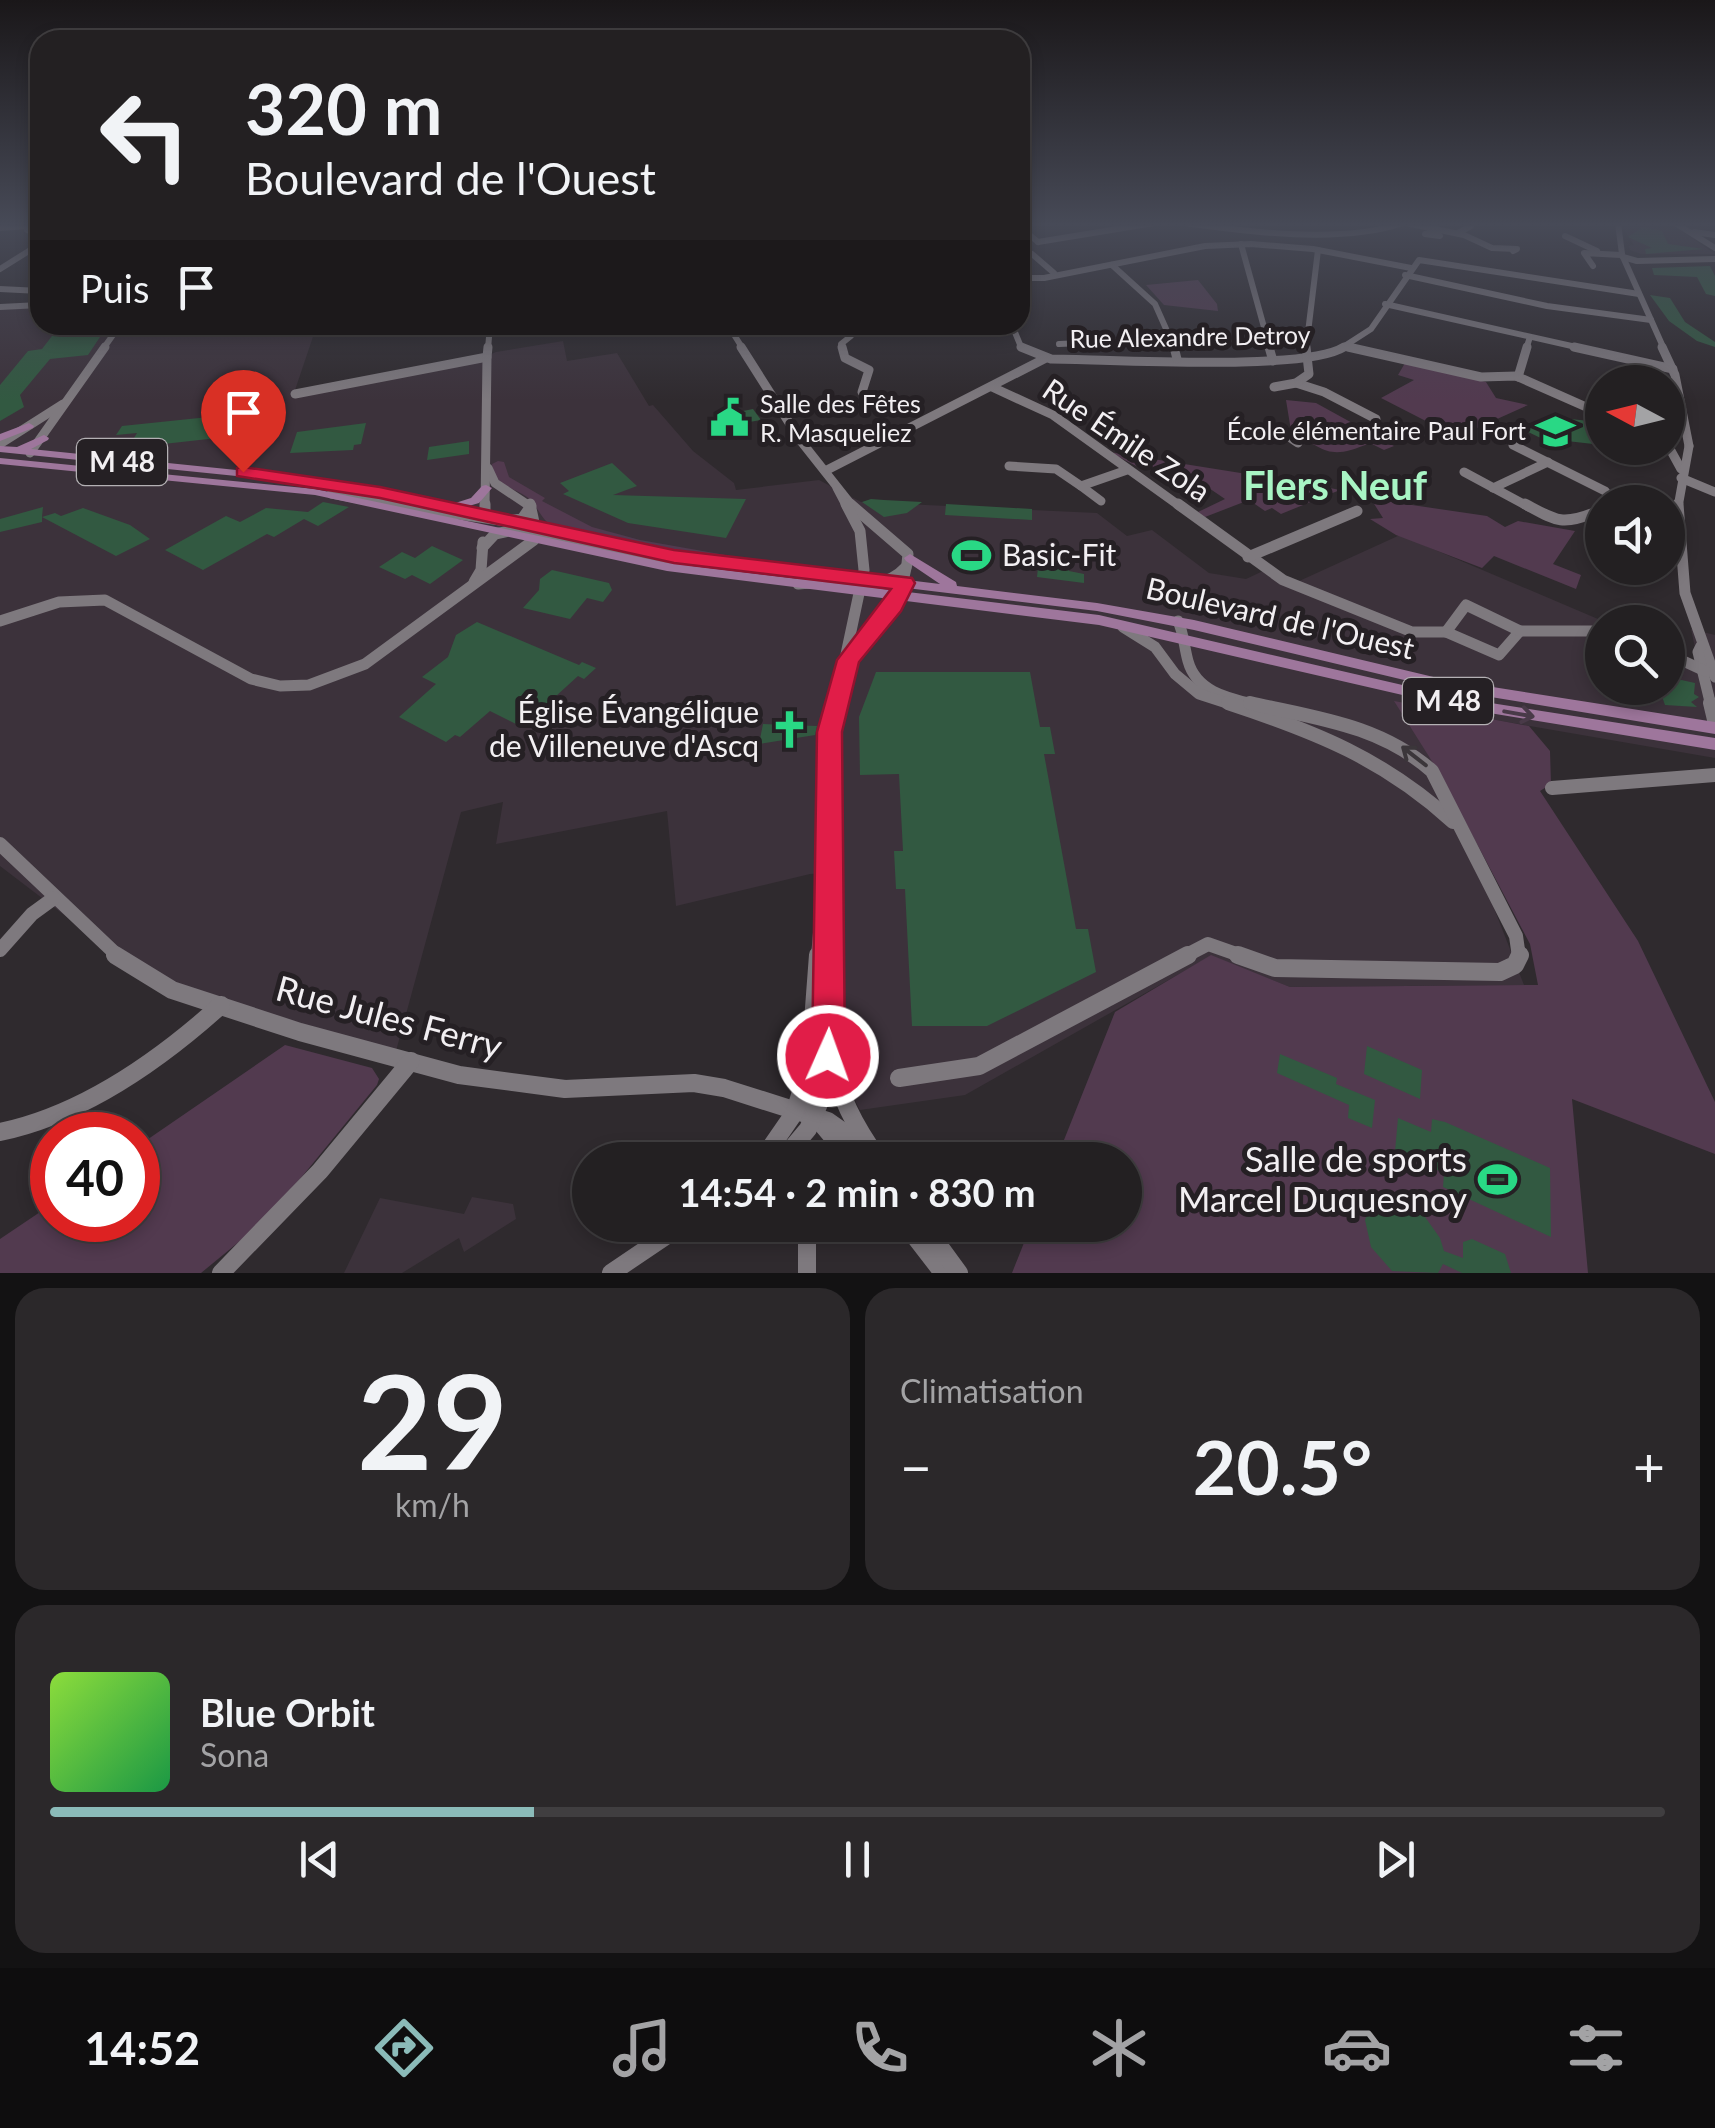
<!DOCTYPE html>
<html lang="fr">
<head>
<meta charset="utf-8">
<style>
	:root { --surface:#232022; --page:#2b282a; --text:#f1f3f6; --muted:#a3a3a5; --line:#403e40; --accent:#8bbbb9 }
	body { margin:0; font-family:Lato,sans-serif; background:var(--page); color:var(--text); height:100vh; display:flex; flex-direction:column; font-size:38px; white-space:nowrap }
	* { box-sizing:border-box; margin:0 }
	p { font-size:32px; color:var(--muted) }
	.icon { flex:none; width:55px; height:55px; fill:none; stroke:currentColor; stroke-width:2; stroke-linecap:round; stroke-linejoin:round }
	.map { position:relative; height:1273px; overflow:hidden }
	.drawer { display:flex; flex-direction:column; gap:15px; padding:15px; background:#131213; flex:1 }
	.drawer>* { flex:none }
	.banner { position:absolute; left:30px; top:30px; width:1000px; height:305px; border-radius:30px; box-shadow:0 5px 15px #0003,0 0 0 2px var(--line); background:#232022; color:var(--text); overflow:hidden }
	.needle { width:65px; rotate:277deg }
	.fabs { position:absolute; left:1585px; top:365px; display:grid; gap:20px }
	.fabs a { display:grid; place-items:center; width:100px; height:100px; border-radius:50%; background:var(--surface); box-shadow:0 5px 15px #0003,0 0 0 2px var(--line); font-size:50px }
	.speed { position:absolute; left:30px; top:1112px; display:flex; gap:20px; font-size:50px; font-weight:700; text-align:center }
	.speed>* { display:grid; place-content:center; width:130px; height:130px; border-radius:50%; background:var(--surface); box-shadow:0 5px 15px #0003,0 0 0 2px var(--line); line-height:1 }
	.speed .limit { border:15px solid #d22; background:#fff; color:#111 }
	.pin { position:absolute; display:grid; place-items:center; width:85px; height:85px; color:#fff; margin:-102px -42px; border-radius:50% 50% 50% 0; rotate:-45deg; box-shadow:0 0 10px #0007 }
	.pin .icon { rotate:45deg }
	.me { position:absolute; width:110px; margin:-55px; rotate:2deg; stroke-linejoin:round; filter:drop-shadow(0 0 8px #0008) }
	.turn { display:flex; align-items:center; gap:35px; height:210px; padding:0 50px; font-size:45px }
	.turn .icon { width:130px; height:130px; stroke-width:2.5 }
	.turn b { display:block; font-size:70px; line-height:85px }
	.then { display:flex; align-items:center; height:95px; padding:0 50px; background:#0003; gap:20px; font-size:38px }
	.big { font-size:75px; font-weight:700; line-height:1.1 }
	.drawer .widget { flex:1; display:flex; flex-direction:column; justify-content:center; gap:15px; min-width:0; padding:0 35px; border-radius:30px; background:var(--page) }
	.drawer .dial { align-items:center; gap:0 }
	.dial b { font-size:130px; line-height:1 }
	.song { display:flex; align-items:center; gap:30px }
	.cover { width:120px; height:120px; border-radius:15px; background:linear-gradient(135deg,hsl(90 70% 55%),hsl(140 70% 35%)) }
	.played { height:10px; border-radius:5px; background:linear-gradient(90deg,var(--accent) 30%,var(--line) 30%) }
	.keys { display:flex; justify-content:space-around; direction:ltr }
	.heat { display:flex; justify-content:space-between; align-items:center; font-size:55px; direction:ltr }
	.drawer .tiles { flex:1; display:grid; gap:15px; grid-template-columns:1fr 1fr }
	.widget:last-child { grid-column:span 2 }
	.trip { position:absolute; left:572px; top:1142px; width:570px; height:100px; border-radius:50px; background:var(--surface); box-shadow:0 5px 15px #0003,0 0 0 2px var(--line); font-weight:700; line-height:100px; text-align:center }
	.tab-bar { display:flex; height:160px; justify-content:space-around; align-items:center; background:#0e0d0e; color:var(--muted) }
	.tab-bar .icon { width:70px; height:70px }
	.tab-bar .active { color:var(--accent) }
	.tab-bar b { font-size:45px; color:var(--text) }
	.map>svg:first-child { display:block }
</style>
</head>
<body>
<div class="map">
<svg width="1715" height="1273" viewBox="0 0 1715 1273">
	<rect width="100%" height="100%" fill="#2f2a2e"/>
	<g fill="#3c323b">
		<path d="M1635 226 1680 230 1715 254H1641L1630 250 1629 246 1634 245 1623 228Z"/>
		<path d="M40 308V325H317L293 396 476 361 496 352 563 341 567 361 617 353 649 406 653 405 693 451 734 483 736 490 819 480 861 502 1097 513 1127 536 1152 530 1209 573 1246 579 1263 571 1297 582 1400 535 1605 622 1602 688H1668V649L1698 662 1691 629 1715 635V758L1415 706 1524 985 1290 987 1211 956 965 1095 860 1110 847 1085 839 1043 842 872 810 874 676 906 667 811 496 844 503 802 461 812 396 1051 148 979 0 866V309Z"/>
		<path d="M472 1197 513 1204 516 1219 464 1252 459 1238 402 1273H344L380 1198 464 1214Z"/>
	</g>
	<g fill="#523a4f">
		<path d="M1198 280 1217 304 1218 311 1164 305 1146 285Z"/>
		<path d="M1405 363 1486 382 1496 398 1528 405 1457 437 1381 398 1414 380 1398 375Z"/>
		<path d="M1286 400 1316 403 1394 446 1384 450 1370 443C1330 460 1327 452 1291 431Z"/>
		<path d="M1109 452 1315 485 1340 490 1281 514 1272 508 1265 511 1249 500 1205 517 1198 512 1225 499 1200 482 1190 486 1160 465 1144 470Z"/>
		<path d="M498 461 504 462 509 477 545 498 542 501 592 527 640 540 731 556 729 559 657 548 548 523C540 516 536 504 527 497 512 487 493 485 492 464Z"/>
		<path d="M1371 499 1487 516 1505 527 1518 521 1575 531 1553 564 1581 575 1576 589 1494 556 1482 568 1396 535 1370 519 1383 518Z"/>
		<path d="M1394 701 1529 726 1550 751 1551 784 1540 791 1638 941 1715 1102V1154L1572 1099 1588 1273H1012L1031 1225H1125V1160H1056L1115 1012 1211 955 1290 987 1538 985 1530 944 1440 774Z"/>
		<path d="M285 1045 372 1068 379 1079 377 1085 300 1179 246 1236 201 1273H0V1239L52 1204V1220H138V1146Z"/>
	</g>
	<g fill="#325941">
		<path d="M1643 227 1662 231 1668 244 1704 249 1646 254 1645 249 1652 248 1628 237Z"/>
		<path d="M1710 266 1715 276V296L1706 294 1697 277 1654 275 1652 268Z"/>
		<path d="M1650 295 1670 298 1685 322 1715 342V347L1697 341 1669 321Z"/>
		<path d="M104 331 88 355 50 359 20 395 24 407 0 421V385L28 351 42 349 52 336Z"/>
		<path d="M753 409 761 420 720 427 712 426 708 418Z"/>
		<path d="M228 415 217 438 128 448 137 433 116 435 122 426Z"/>
		<path d="M1551 417 1599 422 1602 445 1558 440 1560 444 1551 443 1520 428 1545 426 1543 420 1553 421Z"/>
		<path d="M366 423 361 444 354 445 353 450 290 453 297 432Z"/>
		<path d="M469 441V454L427 460 429 447Z"/>
		<path d="M612 463 637 486 613 495 746 499 726 538 628 523 563 494 569 491 560 483Z"/>
		<path d="M871 499 884 500 922 502 907 513 884 517 862 502Z"/>
		<path d="M323 502 349 507 318 526 304 519 274 537 267 534 203 570 165 550 226 516 240 522 266 508 308 512Z"/>
		<path d="M946 504 1032 509V520L945 515Z"/>
		<path d="M43 507 42 517 55 513 61 516 83 508 130 525 150 539 116 556 42 517V522L0 532V519Z"/>
		<path d="M432 546 463 560 430 584 412 575 405 579 379 567 402 552 415 558Z"/>
		<path d="M1039 558 1070 561 1069 571 1084 574V583L1037 577Z"/>
		<path d="M552 570 609 583 612 590 603 602 587 598 570 619 523 608 539 590 540 579Z"/>
		<path d="M477 622 579 665 582 662 596 668 584 679 578 676 522 727 490 711 460 737 455 735 446 742 399 717 436 684 422 677 448 657 456 635Z"/>
		<path d="M876 672H1030L1040 727H1050L1055 754H1044L1076 929H1088L1096 972 987 1026H912L905 889H896L894 851H903L899 774 860 775 859 717Z"/>
		<path d="M1668 677 1695 683 1694 694 1699 697 1691 702 1697 707 1665 705 1659 688H1668Z"/>
		<path d="M763 724 787 725 817 726 815 735 759 744Z"/>
		<path d="M1367 1046 1422 1070 1420 1099 1364 1074Z"/>
		<path d="M1280 1054 1337 1078 1336 1084 1375 1100 1372 1128 1348 1118 1349 1105 1277 1073Z"/>
		<path d="M1398 1118 1431 1132 1432 1119 1445 1122 1550 1168 1551 1237 1443 1187 1444 1173 1395 1151Z"/>
		<path d="M1387 1198 1411 1205 1423 1214 1440 1238 1444 1251 1463 1258V1242L1472 1239 1505 1254 1511 1273H1462L1443 1264 1438 1273 1392 1271 1371 1247 1365 1220 1369 1209Z"/>
	</g>
	<g fill="none" stroke-linecap="round" stroke-linejoin="round">
		<g stroke="#7e797e" stroke-width="6">
			<path d="M1185 223C1248 232 1342 244 1403 223"/>
			<path d="M1406 223 1464 235 1492 248 1517 249 1513 251"/>
			<path d="M1618 223 1622 254"/>
			<path d="M1675 223 1715 248"/>
			<path d="M1020 227 1038 242"/>
			<path d="M0 228 28 226 27 230 40 235"/>
			<path d="M1435 232 1440 236 1425 234Z"/>
			<path d="M1694 232 1715 235"/>
			<path d="M1458 233 1471 226 1464 223"/>
			<path d="M1565 236 1597 251"/>
			<path d="M1038 242 1154 223"/>
			<path d="M1241 244 1270 349"/>
			<path d="M1032 254 1054 273"/>
			<path d="M1623 257 1664 349"/>
			<path d="M1623 257 1637 261 1715 259"/>
			<path d="M1112 265 1155 304 1175 349"/>
			<path d="M1593 266 1584 253 1621 255"/>
			<path d="M0 269 40 244"/>
			<path d="M1405 275 1547 306 1651 320"/>
			<path d="M1020 278H1044L1205 246 1251 244 1313 249 1411 268"/>
			<path d="M0 289 40 291"/>
			<path d="M1385 304 1585 349"/>
			<path d="M0 307 40 305"/>
			<path d="M728 325 743 349"/>
			<path d="M1012 325 1021 347 1026 349"/>
			<path d="M1059 344 1173 339"/>
			<path d="M1348 347 1357 349"/>
			<path d="M103 349 120 325"/>
			<path d="M488 349 490 325"/>
			<path d="M842 349 841 344 851 336 848 325"/>
			<path d="M1306 349 1318 250"/>
			<path d="M1340 349 1371 329 1419 260 1639 294"/>
			<path d="M1526 349 1530 337"/>
		</g>
		<g stroke="#7e797e" stroke-width="9">
			<path d="M741 347 800 440 853 507"/>
			<path d="M842 347 845 358 869 370 862 392"/>
			<path d="M1021 347 1051 359C1108 359 1305 372 1344 347"/>
			<path d="M1174 347 1177 359"/>
			<path d="M1269 347 1273 361"/>
			<path d="M1348 347 1481 377 1516 376 1602 414"/>
			<path d="M1574 347 1673 369"/>
			<path d="M1662 347 1675 375 1689 446"/>
			<path d="M1518 377 1527 347"/>
			<path d="M1296 383 1324 392 1376 419"/>
			<path d="M992 387 1053 415 1181 507"/>
			<path d="M1274 387 1296 383 1309 374 1306 347"/>
			<path d="M295 394 487 357 488 347"/>
			<path d="M1279 430 1298 443"/>
			<path d="M1671 439 1677 433 1679 421"/>
			<path d="M0 444 63 404"/>
			<path d="M1513 445 1605 491 1613 502"/>
			<path d="M1670 449 1681 469"/>
			<path d="M30 453 105 347"/>
			<path d="M1009 466 1056 469 1081 486 1127 470"/>
			<path d="M488 468 495 483 531 507"/>
			<path d="M825 471 1046 358"/>
			<path d="M1464 472 1529 507"/>
			<path d="M1681 478 1715 492"/>
			<path d="M1081 486 1101 501"/>
			<path d="M837 488 847 507"/>
			<path d="M1493 488 1548 462"/>
			<path d="M331 494 403 507"/>
			<path d="M485 507 487 357"/>
			<path d="M1678 507 1689 446"/>
		</g>
		<g stroke="#7e797e" stroke-width="11">
			<path d="M390 504 507 521 522 519 531 506"/>
			<path d="M530 504 535 527"/>
			<path d="M1178 504 1283 580 1412 632H1446L1499 655 1520 631"/>
			<path d="M1525 504C1555 520 1561 526 1594 513L1602 518"/>
			<path d="M1678 504 1685 593 1715 677"/>
			<path d="M485 515V504"/>
			<path d="M482 548 495 534 514 530 637 556 688 561"/>
			<path d="M1248 557 1357 511"/>
			<path d="M1619 577 1621 568"/>
			<path d="M474 582 481 570 483 542"/>
			<path d="M798 584C834 579 878 598 906 567"/>
			<path d="M0 621 59 602 105 600 251 679 280 686 309 685 365 664 534 540"/>
			<path d="M1178 621C1184 634 1184 647 1188 661 1197 694 1233 699 1261 706"/>
			<path d="M1123 627 1155 647 1175 674 1199 694 1236 706"/>
			<path d="M1446 632 1466 605 1520 631H1602"/>
			<path d="M1701 646 1698 652 1711 706"/>
			<path d="M1668 654 1705 671"/>
			<path d="M847 662C870 625 906 600 908 554L850 504"/>
			<path d="M835 706 864 570 860 531 846 504"/>
		</g>
		<g stroke="#7e797e" stroke-width="14">
			<path d="M1228 703C1316 732 1384 759 1453 822"/>
			<path d="M1250 703C1316 718 1380 725 1432 771L1516 936 1519 957"/>
			<path d="M1710 703 1715 724"/>
			<path d="M1552 788 1715 775"/>
			<path d="M0 844 119 957"/>
			<path d="M830 897V957"/>
			<path d="M0 950 32 914 54 898"/>
			<path d="M818 957 827 848 830 732 836 703"/>
			<path d="M1183 957 1208 944 1245 957"/>
		</g>
		<g stroke="#7e797e" stroke-width="18">
			<path d="M115 955 172 990 300 1032 459 1075 565 1089 694 1083 724 1088 828 1121 872 1152"/>
			<path d="M830 955C827 1044 825 1085 879 1160"/>
			<path d="M1238 955 1275 968 1500 972 1515 965 1520 955"/>
			<path d="M899 1078 979 1066 1188 955"/>
			<path d="M806 1085 815 1116 852 1160"/>
			<path d="M0 1132C82 1115 160 1060 221 1005"/>
			<path d="M762 1160 795 1112 810 1061 818 955"/>
			<path d="M782 1160 808 1129 831 1076"/>
			<path d="M800 1160 819 1156 846 1160"/>
			<path d="M906 1225 943 1273"/>
			<path d="M924 1225 959 1273"/>
			<path d="M807 1243V1273"/>
			<path d="M221 1273 320 1171 411 1061"/>
			<path d="M611 1273 682 1225"/>
		</g>
		<g fill="#9e769c" fill-rule="evenodd">
			<path d="M5 223H15L0 229V224Z"/>
			<path d="M29 423 34 426 33 428 0 441V434Z"/>
			<path d="M44 435 49 438 48 440 31 449 324 479 449 505 471 498 482 486 486 485 492 488 479 503 462 508 674 552 940 584 906 561 904 558 910 554 956 582 957 586 1097 603 1194 620 1442 679 1715 722V734L1442 689 1194 630 1097 611 674 560 324 485 0 452V446L17 447Z"/>
			<path d="M0 458 315 489 667 563 1099 615 1459 698 1715 738V750L1459 708 1099 625 667 571 315 495 0 464Z"/>
		</g>
	</g>
	<defs><path id="oneway-shaft" d="M-6 0H5M1.5-3L5.5 0L1.5 3" fill="none" stroke-width="1.6" stroke-linecap="round" stroke-linejoin="round" transform="scale(2.5)"/></defs>
	<use stroke="#493a48" href="#oneway-shaft" transform="translate(1519 714) rotate(10)"/>
	<use stroke="#3b363a" href="#oneway-shaft" transform="translate(1414 756) rotate(-142)"/>
	<linearGradient id="sky" x2="0" y2="1"><stop stop-color="#1a1719"/><stop offset="0.56" stop-color="#474a57"/><stop offset="1" stop-color="#474a57" stop-opacity="0"/></linearGradient>
	<rect width="1715" height="401" fill="url(#sky)"/>
	<path fill="#e11d48" stroke="#92132f" stroke-width="2.5" d="M243 467 380 487 674 550 912 578 915 583 901 611 859 662 842 732 845 1056 840 1068 828 1072 817 1068 812 1056 817 732 837 660 891 589 674 563 380 498 237 476V468Z"/>
	<defs>
		<symbol id="civic-bare" viewBox="-9 -9 18 18"><path d="M-.6-6.5H3V-4.5H.6V-3L4-1V1h2V6H-6V1h2V-1L-.6-3ZM-1.2 2.5V6h2.4V2.5Z" fill="#29d885" stroke="#252024" stroke-width="2.5" paint-order="stroke"/></symbol>
		<symbol id="school-bare" viewBox="-9 -9 18 18"><path d="M0-5L7-2L0 1L-7-2ZM-4 1L0 2.5L4 1V4Q0 6-4 4Z" fill="#29d885" stroke="#252024" stroke-width="2.5" paint-order="stroke"/></symbol>
		<symbol id="stadium-bare" viewBox="-9 -9 18 18"><path d="M0-5a6.5 5 0 1 0 0 10a6.5 5 0 1 0 0-10ZM-3.5-1.8h7v3.6h-7Z" fill="#29d885" stroke="#252024" stroke-width="2.5" paint-order="stroke"/></symbol>
		<symbol id="church-bare" viewBox="-9 -9 18 18"><path d="M-1.2-6h2.4v3.5h3.3v2.4h-3.3V6h-2.4V-.1h-3.3v-2.4h3.3Z" fill="#29d885" stroke="#252024" stroke-width="2.5" paint-order="stroke"/></symbol>
	</defs>
	<g fill-rule="evenodd">
		<use href="#civic-bare" x="702" y="390" width="55" height="55"/>
		<use href="#school-bare" x="1528" y="404" width="55" height="55"/>
		<use href="#stadium-bare" x="944" y="528" width="55" height="55"/>
		<use href="#church-bare" x="762" y="702" width="55" height="55"/>
		<use href="#stadium-bare" x="1470" y="1152" width="55" height="55"/>
	</g>
	<g text-anchor="middle" stroke-width="10" stroke-linejoin="round" paint-order="stroke">
		<g font-size="25" fill="#f2eff2" stroke="#252024">
			<text transform="translate(1190 337) rotate(-1)" y="9">Rue Alexandre Detroy</text>
		</g>
		<g font-size="25" fill="#f2eff2" stroke="#252024" text-anchor="start">
			<text x="760" y="413">Salle des Fêtes<tspan x="760" dy="29">R. Masqueliez</tspan></text>
			<text x="1526" y="440" text-anchor="end">École élémentaire Paul Fort</text>
		</g>
		<g fill="#252024" stroke="#b4b1b4" stroke-width="2.5">
			<rect x="77" y="439" width="90" height="46" rx="8"/>
			<rect x="1403" y="678" width="90" height="46" rx="8"/>
		</g>
		<g font-size="28" font-weight="bold" fill="#f2eff2">
			<text x="122" y="472">M 48</text>
			<text x="1448" y="711">M 48</text>
		</g>
		<g font-size="30" fill="#f2eff2" stroke="#252024">
			<text transform="translate(1126 441) rotate(34)" y="10">Rue Émile Zola</text>
			<text transform="translate(1280 619) rotate(13)" y="10">Boulevard de l'Ouest</text>
		</g>
		<g font-size="30" fill="#f2eff2" stroke="#252024" text-anchor="start">
			<text x="1002" y="566">Basic-Fit</text>
			<text x="759" y="723" text-anchor="end">Église Évangélique<tspan x="759" dy="34">de Villeneuve d'Ascq</tspan></text>
		</g>
		<g font-size="35" fill="#f2eff2" stroke="#252024">
			<text transform="translate(389 1018) rotate(15)" y="12">Rue Jules Ferry</text>
		</g>
		<g font-size="35" fill="#f2eff2" stroke="#252024" text-anchor="end">
			<text x="1467" y="1172">Salle de sports<tspan x="1467" dy="40">Marcel Duquesnoy</tspan></text>
		</g>
		<g font-size="40" font-weight="bold" fill="#a8f4c4" stroke="#252024">
			<text x="1335" y="500">Flers Neuf</text>
		</g>
	</g>
</svg>
<div class="fabs">
<a><svg class="needle" viewBox="-14 -14 28 28"><path d="M0-13l5 13h-10z" fill="#e53935"/><path d="M0 13l5-13h-10z" fill="#a3a3a5"/></svg></a>
<a><svg class="icon" aria-label="sound" viewBox="0 0 24 24"><path d="M4 9h4l5-4v14l-5-4H4zM17 9q2 3 0 6"/></svg></a>
<a><svg class="icon" aria-label="search" viewBox="0 0 24 24"><circle cx="10" cy="10" r="6"/><path d="M15 15l6 6"/></svg></a>
</div>
<div class="speed"><div class="limit">40</div></div>
<div class="pin" style="left:243px;top:472px;background:#d93025"><svg class="icon" aria-label="arrive" viewBox="0 0 24 24"><path d="M6 21V4h12l-3 4 3 4H6"/></svg></div>
<svg class="me" style="left:828px;top:1056px" viewBox="-20 -20 40 40"><circle r="17" fill="#e11d48" stroke="#fff" stroke-width="3"/><path d="M0-11L8 9 0 5-8 9z" fill="#fff"/></svg>
<div class="trip">14:54 · 2 min · 830 m</div>
<div class="banner">
<div class="turn"><svg class="icon" aria-label="left" viewBox="0 0 24 24"><path d="M17 20v-9H6M10 6l-5 5 5 5"/></svg><div><b>320 m</b>Boulevard de l'Ouest</div></div>
<div class="then">Puis<svg class="icon" aria-label="arrive" viewBox="0 0 24 24"><path d="M6 21V4h12l-3 4 3 4H6"/></svg></div>
</div>
</div>
<section class="drawer">
<div class="tiles">
<div class="widget dial"><b>29</b><p>km/h</p></div>
<div class="widget"><p>Climatisation</p>
<div class="heat"><a>−</a><b class="big">20.5°</b><a>+</a></div>
</div>
<div class="widget">
<div class="song"><i class="cover"></i><div><b>Blue Orbit</b><p>Sona</p></div></div>
<div class="played"></div>
<div class="keys"><svg class="icon" aria-label="previous" viewBox="0 0 24 24"><path d="M18 5L8 12l10 7zM5 5v14"/></svg><svg class="icon" aria-label="pause" viewBox="0 0 24 24"><path d="M8 5v14M16 5v14"/></svg><svg class="icon" aria-label="next" viewBox="0 0 24 24"><path d="M6 5l10 7-10 7zM19 5v14"/></svg></div>
</div>
</div>
</section>
<nav class="tab-bar">
<b>14:52</b>
<svg class="icon active" aria-label="directions" viewBox="0 0 24 24"><path d="M12 3l9 9-9 9-9-9zM9 14v-3h6M13 9l2 2-2 2"/></svg>
<svg class="icon" aria-label="music" viewBox="0 0 24 24"><path d="M9 18V5l10-2v13"/><circle cx="6" cy="18" r="3"/><circle cx="16" cy="16" r="3"/></svg>
<svg class="icon" aria-label="phone" viewBox="0 0 24 24"><path d="M5 4h4l2 5-3 2q2 4 5 5l2-3 5 2v4C11 20 4 13 5 4z"/></svg>
<svg class="icon" aria-label="climate" viewBox="0 0 24 24"><path d="M12 3v18M4 7l16 10M4 17L20 7"/></svg>
<svg class="icon" aria-label="car" viewBox="0 0 24 24"><path d="M5 17H2v-5l4-1 3-4h7l3 4 3 1v5h-3M9 17h6M6 11h13"/><circle cx="7" cy="17" r="2"/><circle cx="17" cy="17" r="2"/></svg>
<svg class="icon" aria-label="filters" viewBox="0 0 24 24"><path d="M4 7h16M4 17h16"/><circle cx="9" cy="7" r="2"/><circle cx="15" cy="17" r="2"/></svg>
</nav>
</body>
</html>
